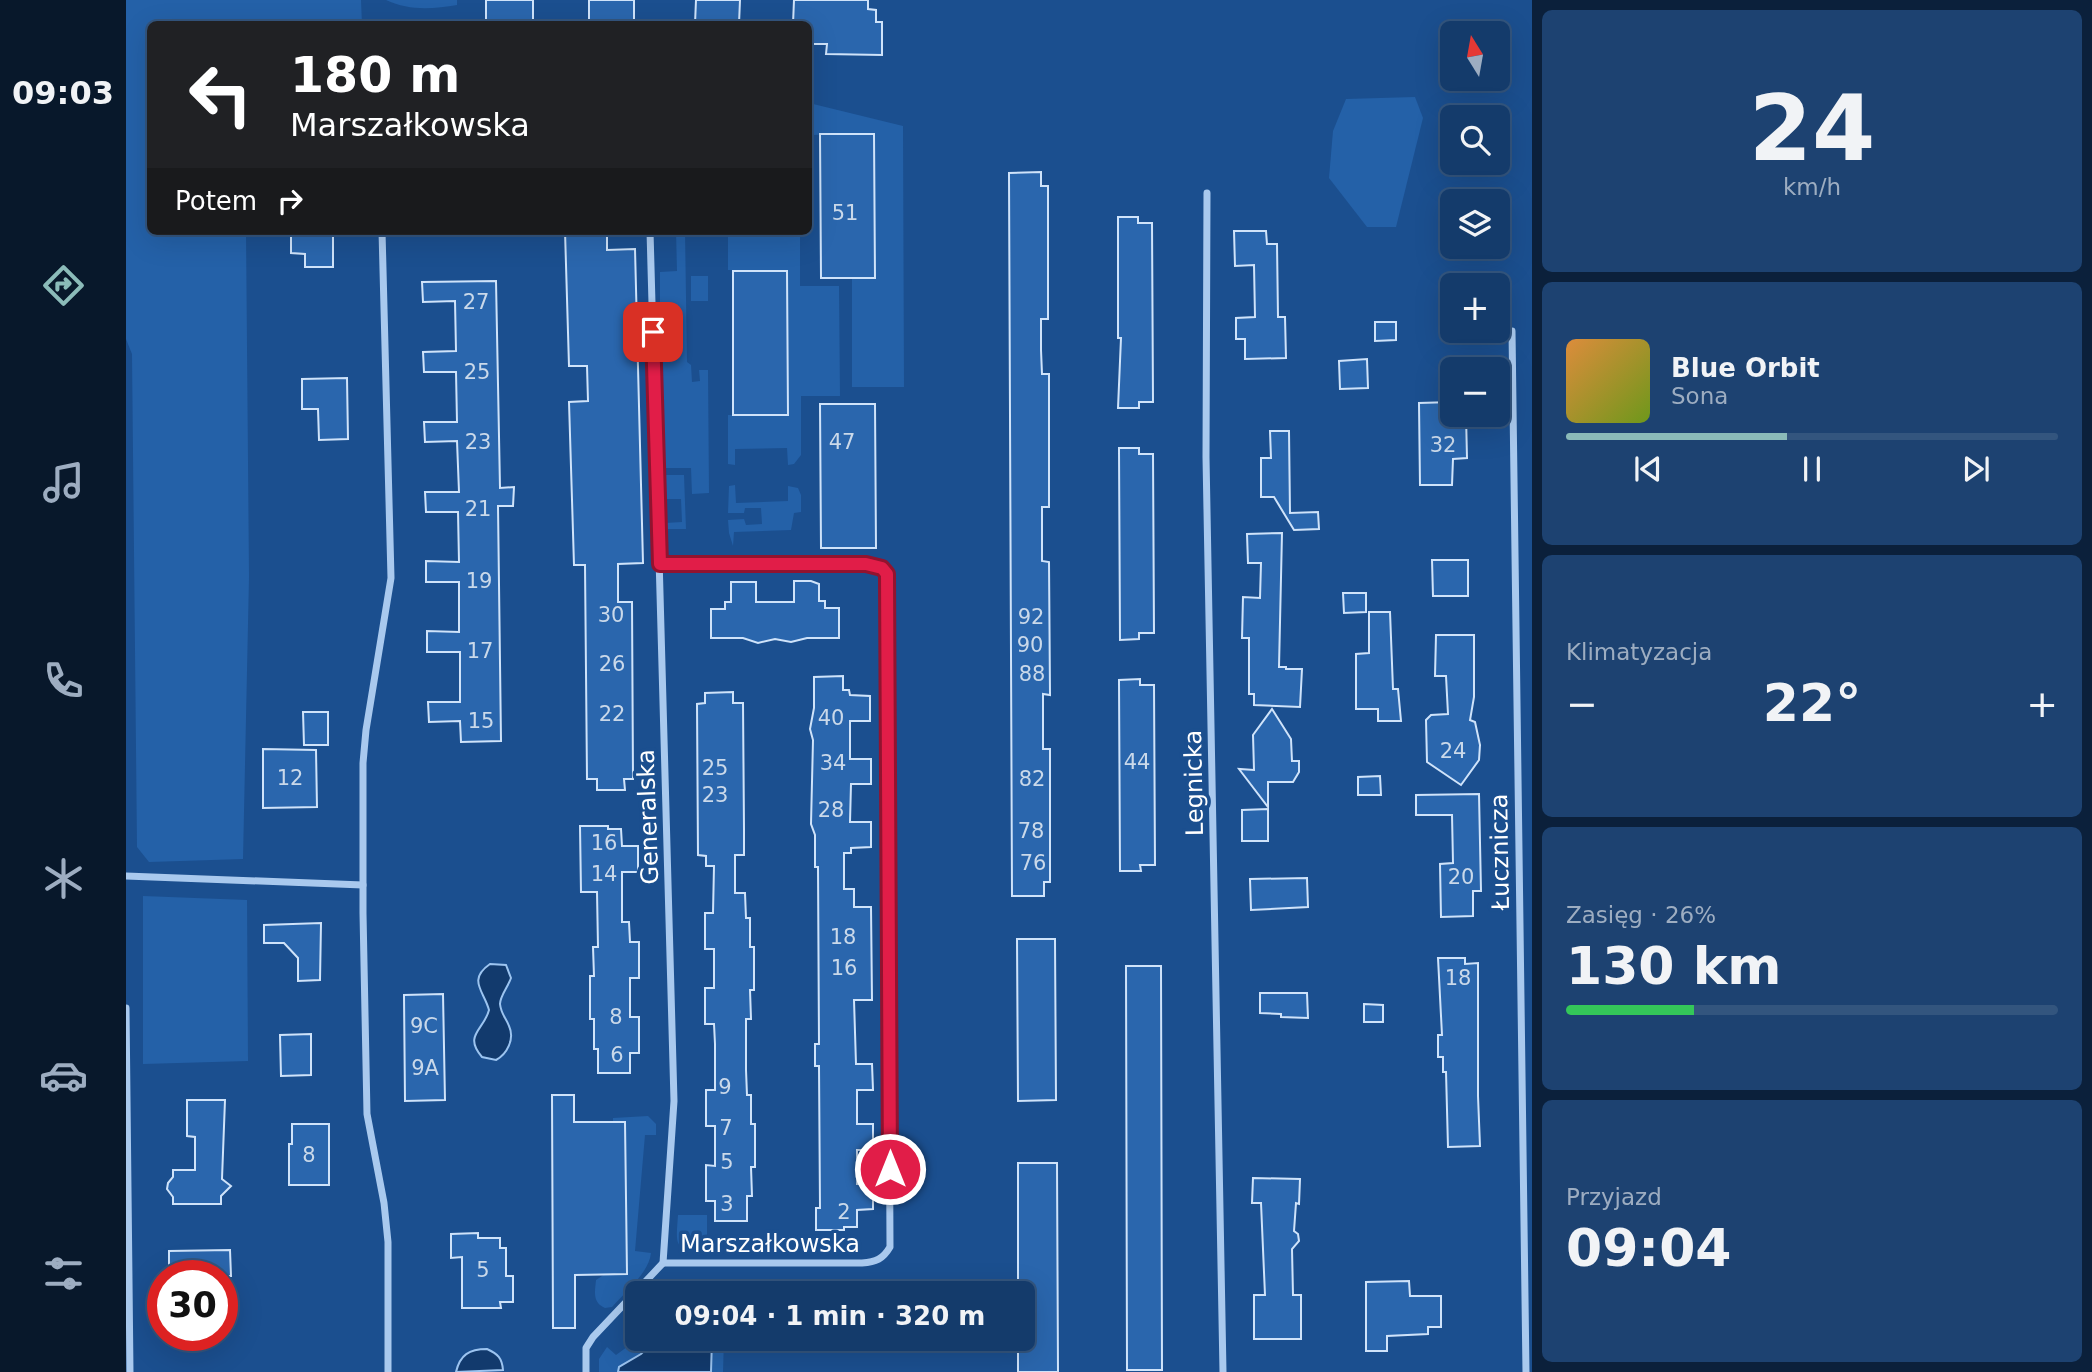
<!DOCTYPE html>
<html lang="pl">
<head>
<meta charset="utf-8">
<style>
	:root { --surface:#143b6b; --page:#1d4271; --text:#f1f3f6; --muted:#9dadc1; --line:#33557e; --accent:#8bbbb9 }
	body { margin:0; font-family:"DejaVu Sans",sans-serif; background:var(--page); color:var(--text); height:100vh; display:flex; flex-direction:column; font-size:26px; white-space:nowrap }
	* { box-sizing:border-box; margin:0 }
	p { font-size:23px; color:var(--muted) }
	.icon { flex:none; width:38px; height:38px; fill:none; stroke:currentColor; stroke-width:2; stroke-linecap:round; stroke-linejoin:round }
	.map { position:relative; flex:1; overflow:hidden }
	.details { display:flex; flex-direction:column; gap:10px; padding:10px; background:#0b203b; width:560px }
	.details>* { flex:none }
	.guide { position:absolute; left:21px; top:21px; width:665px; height:214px; border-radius:10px; box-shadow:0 7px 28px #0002,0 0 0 2px var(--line); background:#202124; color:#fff; overflow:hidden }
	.needle { width:46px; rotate:349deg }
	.fabs { position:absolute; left:1314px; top:21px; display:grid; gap:14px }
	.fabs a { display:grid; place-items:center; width:70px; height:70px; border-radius:10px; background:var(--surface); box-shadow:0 7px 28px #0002,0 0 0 2px var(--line); font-size:35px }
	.speed { position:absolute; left:21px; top:1260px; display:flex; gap:14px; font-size:35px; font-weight:700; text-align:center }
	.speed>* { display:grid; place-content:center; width:91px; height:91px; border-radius:50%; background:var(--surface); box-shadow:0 7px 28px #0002,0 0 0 2px var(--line); line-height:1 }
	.speed .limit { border:10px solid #d22; background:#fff; color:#111 }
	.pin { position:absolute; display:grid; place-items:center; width:60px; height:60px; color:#fff; margin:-30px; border-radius:14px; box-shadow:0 4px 10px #0006 }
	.me { position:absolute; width:77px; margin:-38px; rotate:0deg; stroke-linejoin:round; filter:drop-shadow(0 0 5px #0008) }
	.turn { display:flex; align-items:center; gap:24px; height:147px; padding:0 28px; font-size:32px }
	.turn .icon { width:91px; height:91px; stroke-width:2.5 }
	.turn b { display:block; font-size:49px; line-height:60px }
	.then { display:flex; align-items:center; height:66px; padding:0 28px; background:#0003; gap:14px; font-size:26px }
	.big { font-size:52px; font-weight:700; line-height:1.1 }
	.details .tile { flex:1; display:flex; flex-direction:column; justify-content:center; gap:10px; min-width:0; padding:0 24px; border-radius:10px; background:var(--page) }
	.details .dial { align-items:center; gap:0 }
	.dial b { font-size:91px; line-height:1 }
	.song { display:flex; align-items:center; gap:21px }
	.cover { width:84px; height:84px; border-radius:10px; background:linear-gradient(135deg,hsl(30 70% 55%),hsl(80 70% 35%)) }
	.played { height:7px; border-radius:4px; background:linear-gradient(90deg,var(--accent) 45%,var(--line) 45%) }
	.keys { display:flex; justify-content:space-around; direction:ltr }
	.heat { display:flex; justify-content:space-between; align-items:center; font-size:38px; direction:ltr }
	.charge { height:10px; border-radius:5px; background:linear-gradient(90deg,#34c759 26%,var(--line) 0) }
	.trip { position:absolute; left:499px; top:1281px; width:410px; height:70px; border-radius:10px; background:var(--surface); box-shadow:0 7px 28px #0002,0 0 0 2px var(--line); font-weight:700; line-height:70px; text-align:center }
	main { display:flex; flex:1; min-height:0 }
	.dock { display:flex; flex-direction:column; width:126px; justify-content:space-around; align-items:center; background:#08182b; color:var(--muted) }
	.dock .icon { width:49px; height:49px }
	.dock .current { color:var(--accent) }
	.dock b { font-size:32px; color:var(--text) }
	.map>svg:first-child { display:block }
</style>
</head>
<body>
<main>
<nav class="dock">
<b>09:03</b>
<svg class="icon current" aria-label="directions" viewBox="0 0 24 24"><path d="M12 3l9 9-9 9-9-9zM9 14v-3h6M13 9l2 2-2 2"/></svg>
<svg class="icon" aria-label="music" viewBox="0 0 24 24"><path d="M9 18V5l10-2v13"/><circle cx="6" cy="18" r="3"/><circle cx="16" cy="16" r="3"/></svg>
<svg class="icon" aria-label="phone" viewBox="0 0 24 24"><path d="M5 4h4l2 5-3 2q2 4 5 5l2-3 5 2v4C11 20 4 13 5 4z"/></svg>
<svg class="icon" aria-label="climate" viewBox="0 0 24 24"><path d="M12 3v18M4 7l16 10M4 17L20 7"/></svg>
<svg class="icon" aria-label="car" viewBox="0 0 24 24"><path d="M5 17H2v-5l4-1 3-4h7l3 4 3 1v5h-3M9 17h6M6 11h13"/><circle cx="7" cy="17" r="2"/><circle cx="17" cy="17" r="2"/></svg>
<svg class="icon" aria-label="filters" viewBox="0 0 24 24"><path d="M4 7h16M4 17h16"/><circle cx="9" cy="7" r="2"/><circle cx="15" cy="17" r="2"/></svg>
</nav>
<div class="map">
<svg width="1406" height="1372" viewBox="0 0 1406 1372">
	<rect width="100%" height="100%" fill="#1b4f8f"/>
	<g fill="#2461a8">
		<path d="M0 0H235L236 24H24V231H120L123 577 117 859 23 862 11 847 6 354 0 339Z"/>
		<path d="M260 0H331V5C307 9 283 11 260 0Z"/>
		<path d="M1289 97 1297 118 1270 227H1241L1203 178 1207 131 1220 99Z"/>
		<path d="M683 103 777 126 778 387H726V278H749L748 134 683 135Z"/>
		<path d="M550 231H559L561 362 565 365 566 382 574 381 573 370H582L583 493 566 494 565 468H537L535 330 551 329V306L534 305V272L551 271Z"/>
		<path d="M602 231H674V286H713L714 396H675V455L668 464 662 465 661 448 609 449V465L602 464V415L662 414 661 271 602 270Z"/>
		<rect x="565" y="276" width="17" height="25"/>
		<path d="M538 475H558L560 529H539V523L556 522 555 499H538Z"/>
		<path d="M609 485 610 503 662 501V486L672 488 675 495V512L668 513 665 530 608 532 607 546 603 533 602 520 618 519 620 525 636 524 635 508H619L618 513H602L603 486Z"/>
		<path d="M17 896 121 900 122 1061 17 1064Z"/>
		<path d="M522 1116 530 1124V1135H519L509 1251 525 1253C523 1273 499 1292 486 1307L479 1308C466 1302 469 1292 470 1280L479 1274H501L499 1123 487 1122V1118Z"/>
		<path d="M552 1215H581V1253C547 1251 550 1245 552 1215Z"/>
		<path d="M642 1280V1293H563V1281Z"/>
		<path d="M512 1339H598L597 1372H473V1359L481 1347 490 1355Z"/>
	</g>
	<g fill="#123a6d" stroke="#9cc4f0" stroke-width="2">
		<path d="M364 964 380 965 385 978C382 987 374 996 374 1004 375 1014 380 1018 383 1026 389 1039 381 1054 370 1060L356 1057C337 1035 358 1030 363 1010 358 991 341 980 364 964Z"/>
		<path d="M530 1339H586L585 1372H492L493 1367 515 1354Z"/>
		<path d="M361 1349C372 1354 376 1358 377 1370L330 1372C334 1355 343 1349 361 1349Z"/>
	</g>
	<g fill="#2a66ad" stroke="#cfe3fa" stroke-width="2">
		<rect x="360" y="0" width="47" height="21"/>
		<path d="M463 0H508V24L463 23Z"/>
		<path d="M570 0H614L613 24H569Z"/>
		<path d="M668 0H742V9L750 10V22H756V55L700 54 701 44H682V24H667Z"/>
		<path d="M694 134H748L749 278H695Z"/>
		<path d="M915 172V186H922V319H915V350L916 374H923V507H916V561L923 562 924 695 917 694V749H924V882H918V896H886L883 173Z"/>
		<path d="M992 217H1012V223H1026L1027 402H1013V408H992L995 338H992Z"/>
		<path d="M168 231H207V267H179V254L165 253V234H168Z"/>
		<path d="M439 231H481V250L509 249 517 563 492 564V602H506L507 779H498L499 790H471V779H461L459 565H448L443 402 462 401 461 366H443Z"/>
		<path d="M1108 231H1140L1141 244H1151L1152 317H1159L1160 358 1119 359V339H1110V318L1129 317 1128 265 1109 266Z"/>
		<path d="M607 271H661L662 415H607Z"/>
		<path d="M370 281 374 488 388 487 387 506H372L375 741 335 742 334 721 303 722 302 702H334V652H301V631L333 632V582H300V561L333 562 332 512H300L299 492H333L331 441 299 442 298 422H331L330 372H298L297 352 330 351 329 301 297 302 296 282Z"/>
		<path d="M1249 322H1270V340L1249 341Z"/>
		<path d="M1241 359 1242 388 1214 389 1213 361Z"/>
		<path d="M221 378 222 439 193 440 192 409H176V379Z"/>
		<path d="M1326 402V415H1340L1341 458 1327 459 1326 485H1294L1293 403Z"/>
		<path d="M694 404H749L750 548H695Z"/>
		<path d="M1144 431H1163L1164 513 1192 512 1193 529 1168 530 1148 497H1135V458H1145Z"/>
		<path d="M993 448H1013V454H1027L1028 633H1013V639L994 640Z"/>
		<path d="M1156 533 1153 667H1160V669H1176L1174 707 1128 705V694H1123V638H1116L1117 597 1134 598 1135 563H1122L1121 534Z"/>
		<path d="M1306 560H1342V596H1307Z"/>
		<path d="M668 581H685L693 584V601H699V608H713V638H681L665 642 649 639 632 643 617 638H585V609H599V602H605V582H630V602H668Z"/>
		<path d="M1217 593H1240V612L1218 613Z"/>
		<path d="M1243 612H1264L1267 689H1272L1275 721H1252V709H1230V654L1243 653Z"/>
		<path d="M1310 635H1348V697L1344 720 1349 722 1354 745 1353 760 1335 785 1301 762 1300 720 1305 715 1322 714 1320 676H1309Z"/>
		<path d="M717 676V690H723L724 695 744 696V721H724V759H745V784H725L724 822H745V847L725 848V853H718V889H728V907H745L746 1000H728L730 1064H746L747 1090H731V1124H747V1150H731V1184H747V1209L731 1210V1227H718V1230H690V1208H694L693 1066H689V1044H693L692 867H689V835L685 824 687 740 684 729 688 708V677Z"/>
		<path d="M1014 679V685H1028L1029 865H1014L1015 871H994L993 680Z"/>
		<path d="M607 692V703H617L618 829V855H609V893H619L620 918H624V947H628V990H624L625 1019H620V1070L621 1095H625V1124H629V1167H625L626 1196H621V1221H589V1201H580V1165L589 1166V1126H580V1090H589V1044L588 1024H579V988H588V949H579V913H587L588 866H580V856L572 855 571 704 579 703V693Z"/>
		<path d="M1146 709 1165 739 1166 761H1173V772L1167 782H1142V807L1113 769 1128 770 1127 735Z"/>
		<path d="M177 712H202V745H178Z"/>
		<path d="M137 749 190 750 191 807 137 808Z"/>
		<path d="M1254 776 1255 795H1232V777Z"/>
		<path d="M1353 794 1355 891H1347V916L1315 917 1314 864 1327 863 1326 815H1290V795Z"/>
		<path d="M1142 809V841H1116V810Z"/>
		<path d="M454 826H482V829H495L496 846H512V872H496V922H503L504 942H513V978H504V1017H513V1053H504V1073H472V1049H468V1019H464V976H468L467 947H472L471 892H455Z"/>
		<path d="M1181 878 1182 907 1125 910 1124 879Z"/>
		<path d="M195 923 194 980 172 981V958L158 943H138V925Z"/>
		<path d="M891 939H929L930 1100 892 1101Z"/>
		<path d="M1312 958H1339V964L1352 963V1096L1354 1146 1322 1147 1320 1072H1317V1057H1312V1035H1316Z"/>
		<path d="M1000 966H1035L1036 1370H1001Z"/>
		<path d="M1134 993H1181L1182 1018 1155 1017V1014L1134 1013Z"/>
		<path d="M317 994 319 1100 279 1101 278 995Z"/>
		<path d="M1238 1004 1257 1005V1022H1238Z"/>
		<path d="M185 1034V1075L155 1076 154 1035Z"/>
		<path d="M426 1095H448V1122H499L501 1274 449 1275V1328H427Z"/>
		<path d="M61 1100H99L96 1179 105 1186 95 1196V1204H47V1197L41 1189 42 1183 47 1177V1170H69V1137L61 1136Z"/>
		<path d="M166 1124H203V1185H163V1144H166Z"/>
		<path d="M892 1163H931L932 1372H892V1351H896V1293H892Z"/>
		<path d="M1127 1178 1174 1179 1173 1204 1170 1203 1168 1231 1172 1234 1173 1241 1166 1249 1167 1295H1175V1339H1128V1295H1139L1135 1203H1126Z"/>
		<path d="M352 1233V1238H374V1248H380V1276H387V1302H374L375 1308H336V1257L325 1258V1234Z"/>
		<path d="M104 1250 105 1276H63V1272H43V1251Z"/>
		<path d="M1283 1281 1284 1296H1315V1327H1302V1334L1261 1336V1351H1240V1282Z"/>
	</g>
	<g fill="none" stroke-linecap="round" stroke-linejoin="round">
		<g stroke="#a9c9ee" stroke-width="7">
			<path d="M1081 193 1080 457 1097 1372"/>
			<path d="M256 231 265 578 240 730 237 763V913L241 1114 258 1203 262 1242V1372"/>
			<path d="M1386 331 1400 1372"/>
			<path d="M534 564H740L756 568 761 574 764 1247C757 1259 750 1262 736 1263H537"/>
			<path d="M0 876 237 885"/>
			<path d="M0 1008 4 1372"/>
			<path d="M460 1372V1348L467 1337 537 1263 548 1101 524 231"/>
		</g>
	</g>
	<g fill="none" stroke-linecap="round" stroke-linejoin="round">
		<defs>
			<path id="route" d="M527 332 534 564H740L756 568 761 574 764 1169"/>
		</defs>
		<use href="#route" stroke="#92132f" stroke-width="18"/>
		<use href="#route" stroke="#e11d48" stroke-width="12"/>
	</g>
	<g text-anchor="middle" stroke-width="7" stroke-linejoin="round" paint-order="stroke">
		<g font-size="21" fill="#cad9ea">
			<text x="719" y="220">51</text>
			<text x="350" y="309">27</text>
			<text x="351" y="379">25</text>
			<text x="352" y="449">23</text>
			<text x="716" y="449">47</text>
			<text x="1317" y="452">32</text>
			<text x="352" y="516">21</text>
			<text x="353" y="588">19</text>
			<text x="485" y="622">30</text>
			<text x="905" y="624">92</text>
			<text x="904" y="652">90</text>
			<text x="354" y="658">17</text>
			<text x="486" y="671">26</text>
			<text x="906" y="681">88</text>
			<text x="486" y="721">22</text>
			<text x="705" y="725">40</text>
			<text x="355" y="728">15</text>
			<text x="1327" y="758">24</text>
			<text x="1011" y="769">44</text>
			<text x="707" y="770">34</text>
			<text x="589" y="775">25</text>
			<text x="164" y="785">12</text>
			<text x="906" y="786">82</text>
			<text x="589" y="802">23</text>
			<text x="705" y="817">28</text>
			<text x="905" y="838">78</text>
			<text x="478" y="850">16</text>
			<text x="907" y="870">76</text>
			<text x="478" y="881">14</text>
			<text x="1335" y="884">20</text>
			<text x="717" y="944">18</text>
			<text x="718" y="975">16</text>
			<text x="1332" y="985">18</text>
			<text x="490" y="1024">8</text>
			<text x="298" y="1033">9C</text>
			<text x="491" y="1062">6</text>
			<text x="299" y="1075">9A</text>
			<text x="599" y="1094">9</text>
			<text x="600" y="1135">7</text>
			<text x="183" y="1162">8</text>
			<text x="601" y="1169">5</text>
			<text x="601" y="1211">3</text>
			<text x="718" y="1219">2</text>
			<text x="357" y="1277">5</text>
		</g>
		<g font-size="24" fill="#fff" stroke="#1b4f8f">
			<text transform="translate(1068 783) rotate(-91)" y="8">Legnicka</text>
			<text transform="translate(522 817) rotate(-92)" y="8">Generalska</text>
			<text transform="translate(1374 852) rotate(-91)" y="8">Łucznicza</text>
			<text x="644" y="1252">Marszałkowska</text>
		</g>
	</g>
</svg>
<div class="fabs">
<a><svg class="needle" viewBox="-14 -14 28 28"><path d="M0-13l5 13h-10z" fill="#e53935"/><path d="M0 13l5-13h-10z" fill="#9dadc1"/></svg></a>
<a><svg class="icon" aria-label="search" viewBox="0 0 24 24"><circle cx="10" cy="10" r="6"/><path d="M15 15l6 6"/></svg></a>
<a><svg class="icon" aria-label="layers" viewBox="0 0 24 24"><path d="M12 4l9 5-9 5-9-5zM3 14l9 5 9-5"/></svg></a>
<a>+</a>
<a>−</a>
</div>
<div class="speed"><div class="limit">30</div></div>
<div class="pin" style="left:527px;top:332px;background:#d93025"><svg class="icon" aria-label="arrive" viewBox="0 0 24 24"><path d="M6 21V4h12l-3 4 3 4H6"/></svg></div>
<svg class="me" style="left:764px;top:1169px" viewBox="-20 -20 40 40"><circle r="17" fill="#e11d48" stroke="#fff" stroke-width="3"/><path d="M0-11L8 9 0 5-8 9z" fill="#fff"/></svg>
<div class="trip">09:04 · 1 min · 320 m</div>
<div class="guide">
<div class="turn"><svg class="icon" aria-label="left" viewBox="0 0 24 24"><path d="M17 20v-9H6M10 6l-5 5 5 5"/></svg><div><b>180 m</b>Marszałkowska</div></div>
<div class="then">Potem<svg class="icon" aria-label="right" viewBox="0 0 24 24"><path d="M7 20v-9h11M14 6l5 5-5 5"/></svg></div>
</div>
</div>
<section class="details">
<div class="tile dial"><b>24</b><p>km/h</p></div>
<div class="tile">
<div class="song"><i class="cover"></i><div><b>Blue Orbit</b><p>Sona</p></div></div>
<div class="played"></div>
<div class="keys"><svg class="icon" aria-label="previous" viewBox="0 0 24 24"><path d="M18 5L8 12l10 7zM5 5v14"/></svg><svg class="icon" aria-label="pause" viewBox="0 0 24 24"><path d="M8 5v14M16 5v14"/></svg><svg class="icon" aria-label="next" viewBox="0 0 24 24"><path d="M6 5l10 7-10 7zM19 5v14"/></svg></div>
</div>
<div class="tile"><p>Klimatyzacja</p>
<div class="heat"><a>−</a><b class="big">22°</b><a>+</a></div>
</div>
<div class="tile"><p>Zasięg · 26%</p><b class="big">130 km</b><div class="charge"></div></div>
<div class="tile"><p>Przyjazd</p><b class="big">09:04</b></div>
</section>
</main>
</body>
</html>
